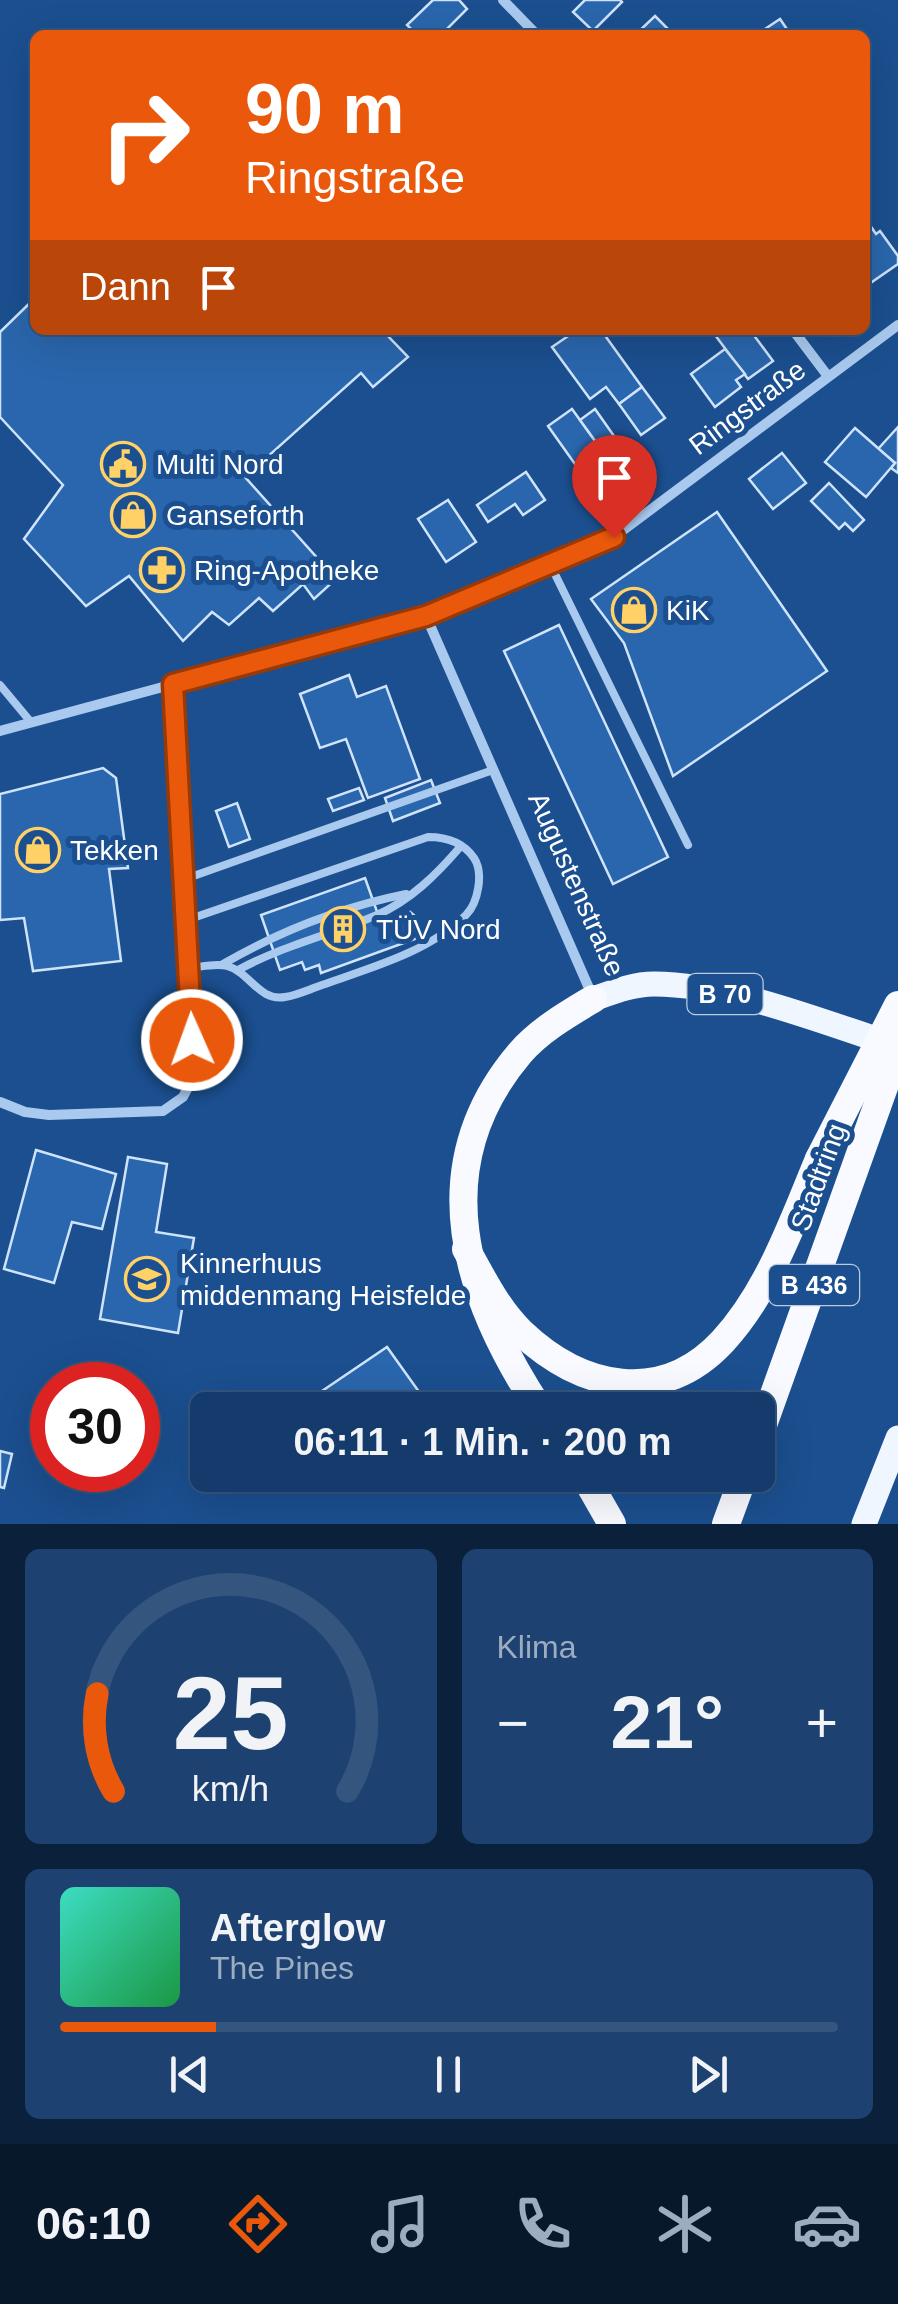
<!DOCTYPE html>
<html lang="de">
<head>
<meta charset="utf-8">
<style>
	:root { --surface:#143b6b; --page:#1d4271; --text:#f1f3f6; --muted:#9dadc1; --line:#33557e; --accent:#ea580c }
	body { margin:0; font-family:Arial,sans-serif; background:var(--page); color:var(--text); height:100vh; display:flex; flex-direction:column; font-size:38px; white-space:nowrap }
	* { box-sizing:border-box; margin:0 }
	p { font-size:32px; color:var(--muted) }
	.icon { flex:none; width:55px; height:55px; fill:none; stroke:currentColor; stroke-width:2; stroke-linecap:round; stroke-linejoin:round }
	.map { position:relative; height:1524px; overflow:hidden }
	.details { display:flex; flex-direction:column; gap:25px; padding:25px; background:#0b203b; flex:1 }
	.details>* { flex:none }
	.banner { position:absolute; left:30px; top:30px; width:840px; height:305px; border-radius:15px; box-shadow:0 10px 40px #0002,0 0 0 2px var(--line); background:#ea580c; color:#fff; overflow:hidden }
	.speed { position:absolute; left:30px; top:1362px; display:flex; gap:20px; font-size:50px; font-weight:700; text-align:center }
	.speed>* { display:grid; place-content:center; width:130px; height:130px; border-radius:50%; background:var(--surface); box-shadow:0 10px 40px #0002,0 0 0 2px var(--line); line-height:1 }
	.speed .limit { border:15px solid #d22; background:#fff; color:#111 }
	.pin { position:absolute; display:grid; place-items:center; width:85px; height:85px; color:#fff; margin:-102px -42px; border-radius:50% 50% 50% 0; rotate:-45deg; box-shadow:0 0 10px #0007 }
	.pin .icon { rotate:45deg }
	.me { position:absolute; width:110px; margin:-55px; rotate:358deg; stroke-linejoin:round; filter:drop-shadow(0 0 8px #0008) }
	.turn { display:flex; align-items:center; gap:35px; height:210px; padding:0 50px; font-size:45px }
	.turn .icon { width:130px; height:130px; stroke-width:2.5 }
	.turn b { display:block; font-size:70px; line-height:85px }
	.then { display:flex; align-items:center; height:95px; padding:0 50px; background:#0003; gap:20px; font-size:38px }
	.big { font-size:75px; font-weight:800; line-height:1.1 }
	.details .card { flex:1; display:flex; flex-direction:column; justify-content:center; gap:15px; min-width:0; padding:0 35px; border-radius:15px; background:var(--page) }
	.details .dial { align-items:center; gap:0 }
	.dial svg { height:260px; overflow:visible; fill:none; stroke:var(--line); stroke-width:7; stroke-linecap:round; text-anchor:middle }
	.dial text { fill:var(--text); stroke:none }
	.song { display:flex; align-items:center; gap:30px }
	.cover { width:120px; height:120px; border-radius:15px; background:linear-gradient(135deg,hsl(170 70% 55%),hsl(140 70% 35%)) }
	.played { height:10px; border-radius:5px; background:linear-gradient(90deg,var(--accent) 20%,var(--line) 20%) }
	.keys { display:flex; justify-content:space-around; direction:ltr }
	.heat { display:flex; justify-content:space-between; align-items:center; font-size:55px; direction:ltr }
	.details .tiles { flex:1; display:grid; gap:25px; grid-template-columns:1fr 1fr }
	.card:last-child { grid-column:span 2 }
	.trip { position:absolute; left:190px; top:1392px; width:585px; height:100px; border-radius:15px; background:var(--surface); box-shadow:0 10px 40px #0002,0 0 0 2px var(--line); font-weight:800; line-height:100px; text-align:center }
	.tabs { display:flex; height:160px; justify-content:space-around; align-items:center; background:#08182b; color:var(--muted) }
	.tabs .icon { width:70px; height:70px }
	.tabs .current { color:var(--accent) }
	.tabs b { font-size:45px; color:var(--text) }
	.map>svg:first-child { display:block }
</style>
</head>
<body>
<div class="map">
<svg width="898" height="1524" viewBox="0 0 898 1524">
	<rect width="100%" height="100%" fill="#1b4f8f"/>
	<g fill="#2a66ad" stroke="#cfe3fa" stroke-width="2.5">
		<path d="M433 0H459L467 9 441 35H417L407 25Z"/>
		<path d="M585 0H620L622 2 593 31 573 12Z"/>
		<path d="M655 16 671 32 668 35H635Z"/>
		<path d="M780 19 791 35H756Z"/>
		<path d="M865 218 876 234 880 231 898 256V264L869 284 865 279Z"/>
		<path d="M35 298V330H382L408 357 373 387 361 373 245 477 336 579 314 599 303 584 273 611 259 598 229 625 212 612 183 641 129 576 86 606 24 539 63 485 0 417V332Z"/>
		<path d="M577 330H601L642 387 619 404 606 387 590 399 552 347Z"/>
		<path d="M721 330H750L773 361 748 379 715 335Z"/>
		<path d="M725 349 745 374 736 380 741 387 715 407 691 374Z"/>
		<path d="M642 387 665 418 641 435 619 404Z"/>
		<path d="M572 409 606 456 582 474 548 426Z"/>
		<path d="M595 409 621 446 606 456 580 420Z"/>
		<path d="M898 427V473L891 468 895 463 878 449Z"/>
		<path d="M855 428 895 463 866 497 825 462Z"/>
		<path d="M782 453 806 483 773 509 749 479Z"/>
		<path d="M526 472 545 500 523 515 515 504 488 522 477 505Z"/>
		<path d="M829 483 864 520 853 531 845 523 839 529 811 501Z"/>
		<path d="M448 500 476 542 446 562 418 519Z"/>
		<path d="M717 512 827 671 673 776 624 643 591 599Z"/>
		<path d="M559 625 668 857 613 884 504 651Z"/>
		<path d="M349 675 357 697 386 686 420 779 368 798 346 739 320 748 300 694Z"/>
		<path d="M103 768 116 778 128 868 109 869 121 961 33 971 24 918 0 920V794Z"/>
		<path d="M431 780 440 803 393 821 385 798Z"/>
		<path d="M359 788 364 800 333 811 328 799Z"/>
		<path d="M237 803 250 839 229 847 216 811Z"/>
		<path d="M365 878 381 923 410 912 416 917 423 936 321 973 319 965 305 970 302 962 280 970 261 915Z"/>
		<path d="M36 1150 116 1174 102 1229 72 1222 54 1283 4 1269Z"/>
		<path d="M128 1157 167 1164 156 1232 194 1238 178 1333 100 1319Z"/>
		<path d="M387 1347 432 1410H294Z"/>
		<path d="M0 1451 12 1454 4 1488 0 1487Z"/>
		<path d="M347 1475H393L374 1488Z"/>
	</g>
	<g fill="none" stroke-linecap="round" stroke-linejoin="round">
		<g stroke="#a9c9ee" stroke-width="8">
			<path d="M550 564 688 845"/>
			<path d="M0 685 30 721"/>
			<path d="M185 879 493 770"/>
			<path d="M187 920 428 837C446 837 463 842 474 858 484 873 478 903 466 915 429 952 370 968 322 985 310 989 298 995 285 997 259 1002 250 972 227 966 216 963 201 967 189 968"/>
			<path d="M223 964C280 931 342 907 406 894"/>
			<path d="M238 970C282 946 330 935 377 915 411 900 437 874 461 846"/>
		</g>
		<g stroke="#a9c9ee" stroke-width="10">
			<path d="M503 0 537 35"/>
			<path d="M793 330 827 375"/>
			<path d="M426 616 592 995"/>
			<path d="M0 731 426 616 614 537 898 325"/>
			<path d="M0 1102 25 1112 49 1115 163 1111 183 1097 194 1076 173 684"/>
		</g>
		<g stroke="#f0f6ff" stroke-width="25">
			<path d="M593 999C613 992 633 984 654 984 729 984 825 1023 897 1046"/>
			<path d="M864 1524 898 1438"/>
		</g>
		<g stroke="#f8faff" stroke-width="28">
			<path d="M466 1249C482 1277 497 1309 521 1332 581 1389 662 1407 723 1341 769 1291 793 1221 819 1159"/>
			<path d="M540 1410C466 1298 422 1168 520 1053 540 1030 568 1014 593 999"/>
			<path d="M758 1439 898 1048"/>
			<path d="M584 1475 612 1524"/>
			<path d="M726 1524 744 1475"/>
		</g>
		<path stroke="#f8faff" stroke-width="28" d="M819 1159 898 1005"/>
	</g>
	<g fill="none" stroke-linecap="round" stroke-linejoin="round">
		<defs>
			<path id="route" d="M192 1040 173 684 426 616 614 537"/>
		</defs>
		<use href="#route" stroke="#983908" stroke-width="25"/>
		<use href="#route" stroke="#ea580c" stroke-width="18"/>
	</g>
	<defs>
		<symbol id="civic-ring" viewBox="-11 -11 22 22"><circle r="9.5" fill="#1b4f8f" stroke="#ffd166" stroke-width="1.5"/><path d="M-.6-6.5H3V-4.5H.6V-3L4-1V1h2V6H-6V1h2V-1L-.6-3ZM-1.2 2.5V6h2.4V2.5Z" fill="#ffd166"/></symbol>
		<symbol id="shop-ring" viewBox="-11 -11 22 22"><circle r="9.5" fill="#1b4f8f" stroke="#ffd166" stroke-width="1.5"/><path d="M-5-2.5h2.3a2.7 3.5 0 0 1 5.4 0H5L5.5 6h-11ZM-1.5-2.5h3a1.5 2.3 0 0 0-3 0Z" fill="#ffd166"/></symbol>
		<symbol id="pharmacy-ring" viewBox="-11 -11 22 22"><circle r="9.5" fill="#1b4f8f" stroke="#ffd166" stroke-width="1.5"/><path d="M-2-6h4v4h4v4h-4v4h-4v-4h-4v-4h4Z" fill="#ffd166"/></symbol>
		<symbol id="building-ring" viewBox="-11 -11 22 22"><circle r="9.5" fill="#1b4f8f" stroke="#ffd166" stroke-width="1.5"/><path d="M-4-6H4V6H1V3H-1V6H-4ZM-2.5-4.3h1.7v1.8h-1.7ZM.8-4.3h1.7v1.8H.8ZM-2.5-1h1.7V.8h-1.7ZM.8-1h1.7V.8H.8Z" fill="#ffd166"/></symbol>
		<symbol id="school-ring" viewBox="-11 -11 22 22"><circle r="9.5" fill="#1b4f8f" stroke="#ffd166" stroke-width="1.5"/><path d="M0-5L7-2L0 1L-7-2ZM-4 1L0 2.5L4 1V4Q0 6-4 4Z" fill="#ffd166"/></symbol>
	</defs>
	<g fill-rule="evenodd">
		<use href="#civic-ring" x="98" y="439" width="50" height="50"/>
		<use href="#shop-ring" x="108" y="490" width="50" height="50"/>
		<use href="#pharmacy-ring" x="137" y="545" width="50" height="50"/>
		<use href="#shop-ring" x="609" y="585" width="50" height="50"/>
		<use href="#shop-ring" x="13" y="825" width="50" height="50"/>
		<use href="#building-ring" x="318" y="904" width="50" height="50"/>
		<use href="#school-ring" x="122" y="1254" width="50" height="50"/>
	</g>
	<g text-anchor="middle" stroke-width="10" stroke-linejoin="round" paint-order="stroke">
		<g fill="#1b4f8f" stroke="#bbcadd" stroke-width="2.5">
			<rect x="687.5" y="974" width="75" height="40" rx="8"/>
			<rect x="769" y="1265" width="90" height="40" rx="8"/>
		</g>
		<g font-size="25" font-weight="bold" fill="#fff">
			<text x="725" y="1003">B 70</text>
			<text x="814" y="1294">B 436</text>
		</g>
		<g font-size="28" fill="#fff" stroke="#1b4f8f">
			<text transform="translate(747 407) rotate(-37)" y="10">Ringstraße</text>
			<text transform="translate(577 884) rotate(66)" y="10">Augustenstraße</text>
			<text transform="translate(818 1177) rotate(-70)" y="10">Stadtring</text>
		</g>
		<g font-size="28" fill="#fff" stroke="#1b4f8f" text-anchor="start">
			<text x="156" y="474">Multi Nord</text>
			<text x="166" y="525">Ganseforth</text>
			<text x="194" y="580">Ring-Apotheke</text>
			<text x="666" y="620">KiK</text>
			<text x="70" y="860">Tekken</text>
			<text x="376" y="939">TÜV Nord</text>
			<text x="180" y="1273">Kinnerhuus<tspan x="180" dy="32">middenmang Heisfelde</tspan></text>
		</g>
	</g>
</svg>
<div class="speed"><div class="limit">30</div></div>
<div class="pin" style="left:614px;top:537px;background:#d93025"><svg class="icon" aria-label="arrive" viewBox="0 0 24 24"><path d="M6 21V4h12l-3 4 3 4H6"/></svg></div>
<svg class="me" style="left:192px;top:1040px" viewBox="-20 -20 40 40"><circle r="17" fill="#ea580c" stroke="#fff" stroke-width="3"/><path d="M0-11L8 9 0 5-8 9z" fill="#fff"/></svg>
<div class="trip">06:11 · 1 Min. · 200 m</div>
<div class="banner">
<div class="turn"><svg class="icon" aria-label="right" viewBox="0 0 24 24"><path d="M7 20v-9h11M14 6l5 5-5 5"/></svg><div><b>90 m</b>Ringstraße</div></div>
<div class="then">Dann<svg class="icon" aria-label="arrive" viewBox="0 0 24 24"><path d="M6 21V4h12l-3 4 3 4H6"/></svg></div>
</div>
</div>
<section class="details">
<div class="tiles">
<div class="card dial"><svg viewBox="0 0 100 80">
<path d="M14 69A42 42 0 1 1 86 69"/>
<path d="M14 69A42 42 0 0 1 9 39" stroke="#ea580c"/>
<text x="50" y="56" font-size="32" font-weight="700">25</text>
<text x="50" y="72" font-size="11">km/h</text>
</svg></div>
<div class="card"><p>Klima</p>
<div class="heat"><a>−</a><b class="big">21°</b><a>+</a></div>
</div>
<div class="card">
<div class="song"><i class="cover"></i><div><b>Afterglow</b><p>The Pines</p></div></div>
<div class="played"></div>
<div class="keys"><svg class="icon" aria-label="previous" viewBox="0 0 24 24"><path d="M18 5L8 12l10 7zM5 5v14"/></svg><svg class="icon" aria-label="pause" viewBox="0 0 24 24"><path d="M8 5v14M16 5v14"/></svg><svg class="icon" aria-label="next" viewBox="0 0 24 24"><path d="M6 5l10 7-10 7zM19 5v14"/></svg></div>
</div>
</div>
</section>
<nav class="tabs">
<b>06:10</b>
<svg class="icon current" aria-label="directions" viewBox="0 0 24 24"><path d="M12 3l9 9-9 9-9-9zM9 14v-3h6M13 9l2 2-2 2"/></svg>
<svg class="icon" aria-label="music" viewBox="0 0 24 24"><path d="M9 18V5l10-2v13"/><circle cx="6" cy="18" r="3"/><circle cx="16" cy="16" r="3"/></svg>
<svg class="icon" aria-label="phone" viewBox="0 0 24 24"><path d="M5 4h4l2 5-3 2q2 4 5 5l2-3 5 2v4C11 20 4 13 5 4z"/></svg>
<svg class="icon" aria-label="climate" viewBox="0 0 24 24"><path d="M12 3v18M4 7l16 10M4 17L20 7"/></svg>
<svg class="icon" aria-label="car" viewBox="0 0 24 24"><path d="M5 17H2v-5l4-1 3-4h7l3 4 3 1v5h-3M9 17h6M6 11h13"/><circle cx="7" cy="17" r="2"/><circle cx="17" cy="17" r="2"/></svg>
</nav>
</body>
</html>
